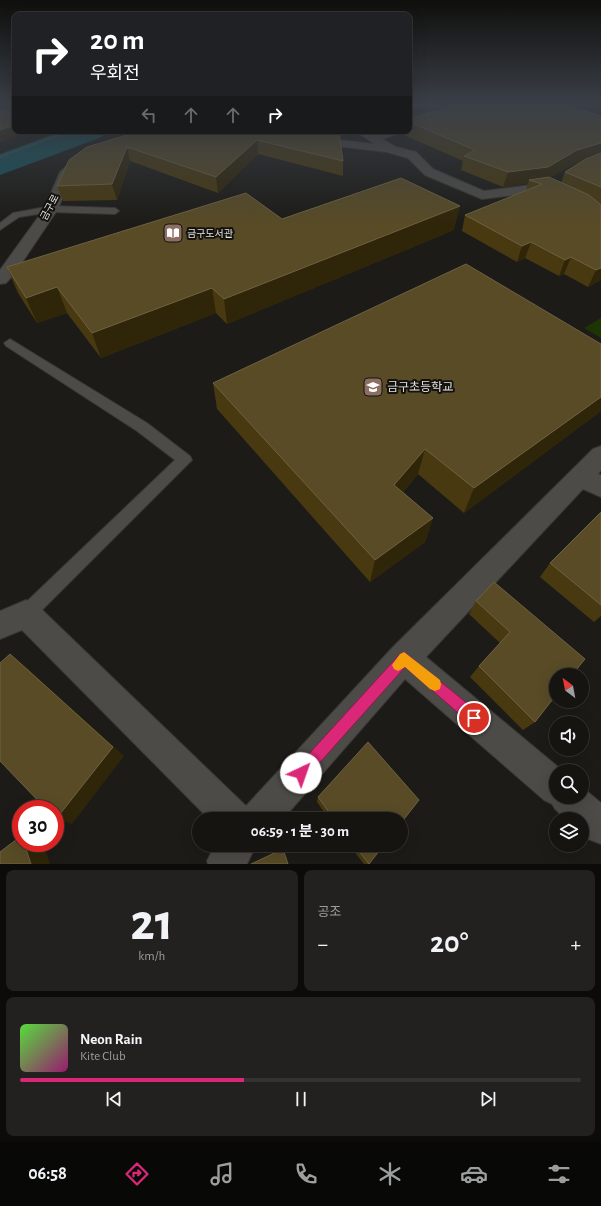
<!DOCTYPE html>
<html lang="ko">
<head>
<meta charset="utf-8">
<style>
	:root { --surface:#151411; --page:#22211f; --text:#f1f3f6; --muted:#9d9e9f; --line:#343331; --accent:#db2777 }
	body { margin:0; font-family:"Alegreya Sans","Noto Sans KR",sans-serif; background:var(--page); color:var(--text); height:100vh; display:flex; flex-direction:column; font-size:15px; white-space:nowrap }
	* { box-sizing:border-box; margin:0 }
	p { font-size:13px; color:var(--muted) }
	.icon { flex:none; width:22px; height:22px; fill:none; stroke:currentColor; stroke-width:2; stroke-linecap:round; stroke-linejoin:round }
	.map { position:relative; height:864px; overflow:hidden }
	.side { display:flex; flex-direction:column; gap:6px; padding:6px; background:#0c0b09; flex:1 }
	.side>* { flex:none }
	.top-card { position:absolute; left:12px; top:12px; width:400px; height:122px; border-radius:8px; box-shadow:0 4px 16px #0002,0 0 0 1px var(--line); background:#202124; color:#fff; overflow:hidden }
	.needle { width:26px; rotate:328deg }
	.buttons { position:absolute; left:549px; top:668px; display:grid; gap:8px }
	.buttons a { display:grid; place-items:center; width:40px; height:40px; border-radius:50%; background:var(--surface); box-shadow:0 4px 16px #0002,0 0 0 1px var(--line); font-size:20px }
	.speed { position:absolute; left:12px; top:800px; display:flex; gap:8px; font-size:20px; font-weight:700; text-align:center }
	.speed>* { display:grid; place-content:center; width:52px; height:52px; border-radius:50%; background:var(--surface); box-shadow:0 4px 16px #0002,0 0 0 1px var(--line); line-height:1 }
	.speed .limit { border:6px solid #d22; background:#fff; color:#111 }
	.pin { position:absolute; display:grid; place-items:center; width:34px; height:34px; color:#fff; margin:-17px; border:2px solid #fff; border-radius:50%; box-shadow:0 1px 4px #0007 }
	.me { position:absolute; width:44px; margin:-22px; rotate:42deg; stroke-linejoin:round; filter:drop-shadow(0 0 3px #0008) }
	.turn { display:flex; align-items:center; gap:14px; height:84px; padding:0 12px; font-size:18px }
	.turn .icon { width:52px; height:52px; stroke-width:2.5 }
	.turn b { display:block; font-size:28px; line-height:34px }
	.lanes { display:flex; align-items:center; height:38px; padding:0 12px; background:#0003; justify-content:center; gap:20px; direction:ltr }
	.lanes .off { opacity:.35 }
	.big { font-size:30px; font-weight:700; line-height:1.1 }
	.side .card { flex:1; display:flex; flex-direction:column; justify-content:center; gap:6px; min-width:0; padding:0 14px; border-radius:8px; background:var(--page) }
	.side .dial { align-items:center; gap:0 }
	.dial b { font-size:52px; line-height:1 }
	.song { display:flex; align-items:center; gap:12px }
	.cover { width:48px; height:48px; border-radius:6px; background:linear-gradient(135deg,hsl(110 70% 55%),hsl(320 70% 35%)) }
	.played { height:4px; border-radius:2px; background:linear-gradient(90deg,var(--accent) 40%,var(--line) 40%) }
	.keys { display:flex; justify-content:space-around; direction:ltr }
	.heat { display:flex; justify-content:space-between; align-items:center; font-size:22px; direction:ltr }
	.side .tiles { flex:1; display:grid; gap:6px; grid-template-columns:1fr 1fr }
	.card:last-child { grid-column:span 2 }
	.trip { position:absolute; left:192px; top:812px; width:216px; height:40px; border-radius:20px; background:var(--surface); box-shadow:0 4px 16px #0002,0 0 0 1px var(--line); font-weight:700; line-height:40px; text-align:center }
	.menu { display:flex; height:64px; justify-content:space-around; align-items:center; background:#080807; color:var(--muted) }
	.menu .icon { width:28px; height:28px }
	.menu .on { color:var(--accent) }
	.menu b { font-size:18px; color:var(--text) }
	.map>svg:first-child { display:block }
</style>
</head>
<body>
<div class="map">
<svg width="601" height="864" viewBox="0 0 601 864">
	<rect width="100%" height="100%" fill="#1c1b17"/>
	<path fill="#1d3503" d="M601 318V338L584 328Z"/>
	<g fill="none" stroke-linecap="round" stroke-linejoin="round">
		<path fill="#15535c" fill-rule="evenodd" d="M63 131H106L102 137 0 175V154Z"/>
		<defs>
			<g id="service">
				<path d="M51 206 115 208 119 211 115 214 51 212 19 217 0 230V223L13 213Z"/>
				<path d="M10 339 147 423 190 456 192 460 32 620 26 623 20 620 17 614 20 608 175 460 137 431 6 346 4 343Z"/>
			</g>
			<g id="minor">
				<path d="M355 131H369L374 134 384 131H403L401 133 382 139 396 147 416 152 433 169 484 191 546 183 551 184 593 203 601 210V221L596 220 583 209 544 191 482 199 425 175 408 158 387 152 311 143 305 140 311 137 375 144Z"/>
				<path d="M74 162 80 166 72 174 58 209 15 273 6 283 0 284V270L44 209 60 172 70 163Z"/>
				<path d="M601 446V470L598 474 601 475V497L583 489 426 657 563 771H556V797H582V787L601 803V844L588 839 582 833V819H566L555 809 552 804 544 800 405 679 283 819H209L22 630 0 639V611L26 600 36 604 246 806 393 647 593 449Z"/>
				<path d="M215 845H256L247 864H208L207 861Z"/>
			</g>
		</defs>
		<use href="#service" stroke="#373634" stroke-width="2"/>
		<use href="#minor" stroke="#373634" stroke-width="2"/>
		<path stroke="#6b6a66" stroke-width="1.5" stroke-dasharray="1 1.5" stroke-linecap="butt" d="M0 157 69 131"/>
		<use href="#service" fill="#4d4b47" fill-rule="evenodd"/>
		<use href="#minor" fill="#4d4b47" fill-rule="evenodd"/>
	</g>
	<g fill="#483910" fill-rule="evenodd">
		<path d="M409 103 601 116V280L588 287 564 274 559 276 525 258 517 262 462 231 465 215 526 191 528 183 503 187 461 170 463 161 395 131H409ZM582 161 565 172 561 183 549 178 572 165Z"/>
		<path d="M140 131H348L340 137 343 161V176L258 154 218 193 130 161 117 200 63 201 57 186Z"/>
		<path d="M282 219 454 230 227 324 216 313 101 358 67 313 37 323 18 293 7 267Z"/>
		<path d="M601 344V411L464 513 418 474 403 492 433 518 425 542 370 582 217 409 213 383Z"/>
		<path d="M601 512V616L594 622 540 577 550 563Z"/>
		<path d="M476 601 585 659 535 722 523 730 470 677 479 666 500 643 469 614Z"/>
		<path d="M318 797 401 819H329L317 802Z"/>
		<path d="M349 845H384L369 864H364Z"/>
	</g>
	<g fill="#2f2509">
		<path d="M0 103H13L15 107 0 114Z"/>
		<path d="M433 103H476L409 122 410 109Z"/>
		<path d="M15 125V131H36L0 142V130Z"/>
		<path d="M339 131H348L338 138Z"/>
		<path d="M257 140 258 154 218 193 216 177Z"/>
		<path d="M601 143V155L572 165 542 182 529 180 528 183 503 187 508 172Z"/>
		<path d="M127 147 130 161 117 200 112 184Z"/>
		<path d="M460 206 454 230 227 324 224 299Z"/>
		<path d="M531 242 525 258 517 262 522 246Z"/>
		<path d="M571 257 564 274 559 276 565 260Z"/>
		<path d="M601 268V280L588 287 596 270Z"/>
		<path d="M57 287 67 313 37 323 26 298Z"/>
		<path d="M212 288 216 313 101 358 92 333Z"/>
		<path d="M601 397V411L464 513 474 488Z"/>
		<path d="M425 449 418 474 388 509 394 485Z"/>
		<path d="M433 518 425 542 370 582 375 560Z"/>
		<path d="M10 654 25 666 124 756 72 824 56 819Z"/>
		<path d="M24 843H43L50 864H31Z"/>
	</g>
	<g fill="#584b26" stroke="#6e6243">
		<path d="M12 103H15V125L0 130V111L12 108Z"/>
		<path d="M409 103H433L410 109 409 116 411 118 465 103H559L601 116V143L577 150 548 167 508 172 464 156 475 150 409 122Z"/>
		<path d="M140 131H318L339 133 343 161 257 140 216 177 127 147 112 184 57 186 69 160 87 147Z"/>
		<path d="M601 153V187L565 172 586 159Z"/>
		<path d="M549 177 589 195 601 205V268L596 270 571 257 565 260 531 242 522 246 465 215 542 184 529 180Z"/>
		<path d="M401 178 460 206 224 299 212 288 92 333 57 287 26 298 7 267 246 193 282 219Z"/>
		<path d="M466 264 601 344V397L474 488 425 449 394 485 433 518 375 560 213 383Z"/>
		<path d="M601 512V605L550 563Z"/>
		<path d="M494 582 585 659 572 675H556V695L535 722 479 666 510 632 476 601Z"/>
		<path d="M10 654 113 747 56 819 55 818V809H46L0 761V663Z"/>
		<path d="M368 742 419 800 401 823V819H334L318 797Z"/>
		<path d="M21 836V843H24L31 864H0V852Z"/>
		<path d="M354 845H384L369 864Z"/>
		<path d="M283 849 288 864H251Z"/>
	</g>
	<linearGradient id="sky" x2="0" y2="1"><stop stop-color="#0f0f0d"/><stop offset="0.46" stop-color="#3a3f47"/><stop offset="1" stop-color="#3a3f47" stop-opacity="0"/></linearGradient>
	<rect width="601" height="224" fill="url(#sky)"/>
	<path fill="#db2777" stroke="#8e194d" d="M404 652 479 713 481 718 479 723 474 725 470 723 405 667 306 778 301 780 296 778 294 773 296 768 400 654Z"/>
	<path fill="#f59e0b" d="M404 652 440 680 441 684 440 689 435 691 430 689 405 667 398 671 394 669 392 665 400 654Z"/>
	<defs>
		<symbol id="library-square" viewBox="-11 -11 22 22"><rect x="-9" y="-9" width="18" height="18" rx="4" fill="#8d6e63" stroke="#13120f"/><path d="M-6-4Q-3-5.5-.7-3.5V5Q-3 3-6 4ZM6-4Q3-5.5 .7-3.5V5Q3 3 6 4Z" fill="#fff"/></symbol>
		<symbol id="school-square" viewBox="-11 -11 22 22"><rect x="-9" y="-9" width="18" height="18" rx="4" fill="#8d6e63" stroke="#13120f"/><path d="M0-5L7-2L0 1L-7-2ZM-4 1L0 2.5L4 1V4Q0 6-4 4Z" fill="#fff"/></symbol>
	</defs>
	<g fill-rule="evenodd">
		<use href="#library-square" x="162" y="222" width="22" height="22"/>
		<use href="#school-square" x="362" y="376" width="22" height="22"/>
	</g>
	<g text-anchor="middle" stroke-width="4" stroke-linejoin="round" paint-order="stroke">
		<g font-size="10" fill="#e2e1de" stroke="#13120f">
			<text transform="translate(49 207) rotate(-62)" y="4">금구로</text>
		</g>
		<g font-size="10" fill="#e2e1de" stroke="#13120f" text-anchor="start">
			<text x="187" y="237">금구도서관</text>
		</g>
		<g font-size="12" fill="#e2e1de" stroke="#13120f" text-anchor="start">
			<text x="387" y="391">금구초등학교</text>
		</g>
	</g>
</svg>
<div class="buttons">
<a><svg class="needle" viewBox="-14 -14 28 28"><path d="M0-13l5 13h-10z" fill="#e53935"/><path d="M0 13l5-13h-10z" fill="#9d9e9f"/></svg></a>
<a><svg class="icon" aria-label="sound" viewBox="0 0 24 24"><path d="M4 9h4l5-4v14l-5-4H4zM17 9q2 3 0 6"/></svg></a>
<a><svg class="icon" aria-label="search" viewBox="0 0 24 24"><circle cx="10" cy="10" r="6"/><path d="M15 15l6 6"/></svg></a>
<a><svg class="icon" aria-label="layers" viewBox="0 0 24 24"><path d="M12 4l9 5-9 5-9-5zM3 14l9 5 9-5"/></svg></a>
</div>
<div class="speed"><div class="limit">30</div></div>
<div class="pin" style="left:474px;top:718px;background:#d93025"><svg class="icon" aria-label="arrive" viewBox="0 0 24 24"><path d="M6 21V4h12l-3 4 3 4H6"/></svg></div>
<svg class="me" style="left:301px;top:773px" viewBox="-20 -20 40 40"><circle r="19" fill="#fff"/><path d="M0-13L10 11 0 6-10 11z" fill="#db2777"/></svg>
<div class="trip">06:59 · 1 분 · 30 m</div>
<div class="top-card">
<div class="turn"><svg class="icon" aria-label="right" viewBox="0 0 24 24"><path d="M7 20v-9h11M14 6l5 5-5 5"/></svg><div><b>20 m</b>우회전</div></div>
<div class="lanes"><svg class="icon off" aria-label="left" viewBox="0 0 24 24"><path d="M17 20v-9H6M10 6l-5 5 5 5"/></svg><svg class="icon off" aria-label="ahead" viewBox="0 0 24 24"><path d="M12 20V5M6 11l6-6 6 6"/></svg><svg class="icon off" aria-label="ahead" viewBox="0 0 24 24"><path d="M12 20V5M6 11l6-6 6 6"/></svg><svg class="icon" aria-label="right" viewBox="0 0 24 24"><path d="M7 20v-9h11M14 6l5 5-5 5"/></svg></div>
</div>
</div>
<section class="side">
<div class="tiles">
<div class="card dial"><b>21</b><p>km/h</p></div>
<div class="card"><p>공조</p>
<div class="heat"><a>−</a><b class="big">20°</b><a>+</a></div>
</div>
<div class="card">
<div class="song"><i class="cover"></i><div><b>Neon Rain</b><p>Kite Club</p></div></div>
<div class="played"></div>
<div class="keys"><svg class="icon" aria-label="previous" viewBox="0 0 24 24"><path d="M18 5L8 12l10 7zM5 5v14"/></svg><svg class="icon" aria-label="pause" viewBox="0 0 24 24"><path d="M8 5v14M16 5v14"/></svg><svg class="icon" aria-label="next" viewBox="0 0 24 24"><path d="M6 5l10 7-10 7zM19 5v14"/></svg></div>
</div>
</div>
</section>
<nav class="menu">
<b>06:58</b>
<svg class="icon on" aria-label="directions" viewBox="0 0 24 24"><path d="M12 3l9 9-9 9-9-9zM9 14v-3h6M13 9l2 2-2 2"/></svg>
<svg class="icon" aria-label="music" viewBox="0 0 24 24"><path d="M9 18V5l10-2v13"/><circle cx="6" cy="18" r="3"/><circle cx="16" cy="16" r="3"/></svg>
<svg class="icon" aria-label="phone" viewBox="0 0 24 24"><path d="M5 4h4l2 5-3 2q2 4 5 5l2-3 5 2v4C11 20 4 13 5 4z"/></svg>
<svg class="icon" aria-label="climate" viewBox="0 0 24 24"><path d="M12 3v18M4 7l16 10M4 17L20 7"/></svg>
<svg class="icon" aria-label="car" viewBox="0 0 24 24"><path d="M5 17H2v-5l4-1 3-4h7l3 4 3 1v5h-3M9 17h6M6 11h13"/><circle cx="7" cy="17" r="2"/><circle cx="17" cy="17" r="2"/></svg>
<svg class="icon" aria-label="filters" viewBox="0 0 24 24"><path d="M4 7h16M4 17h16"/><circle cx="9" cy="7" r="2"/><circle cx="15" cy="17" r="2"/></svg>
</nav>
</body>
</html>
